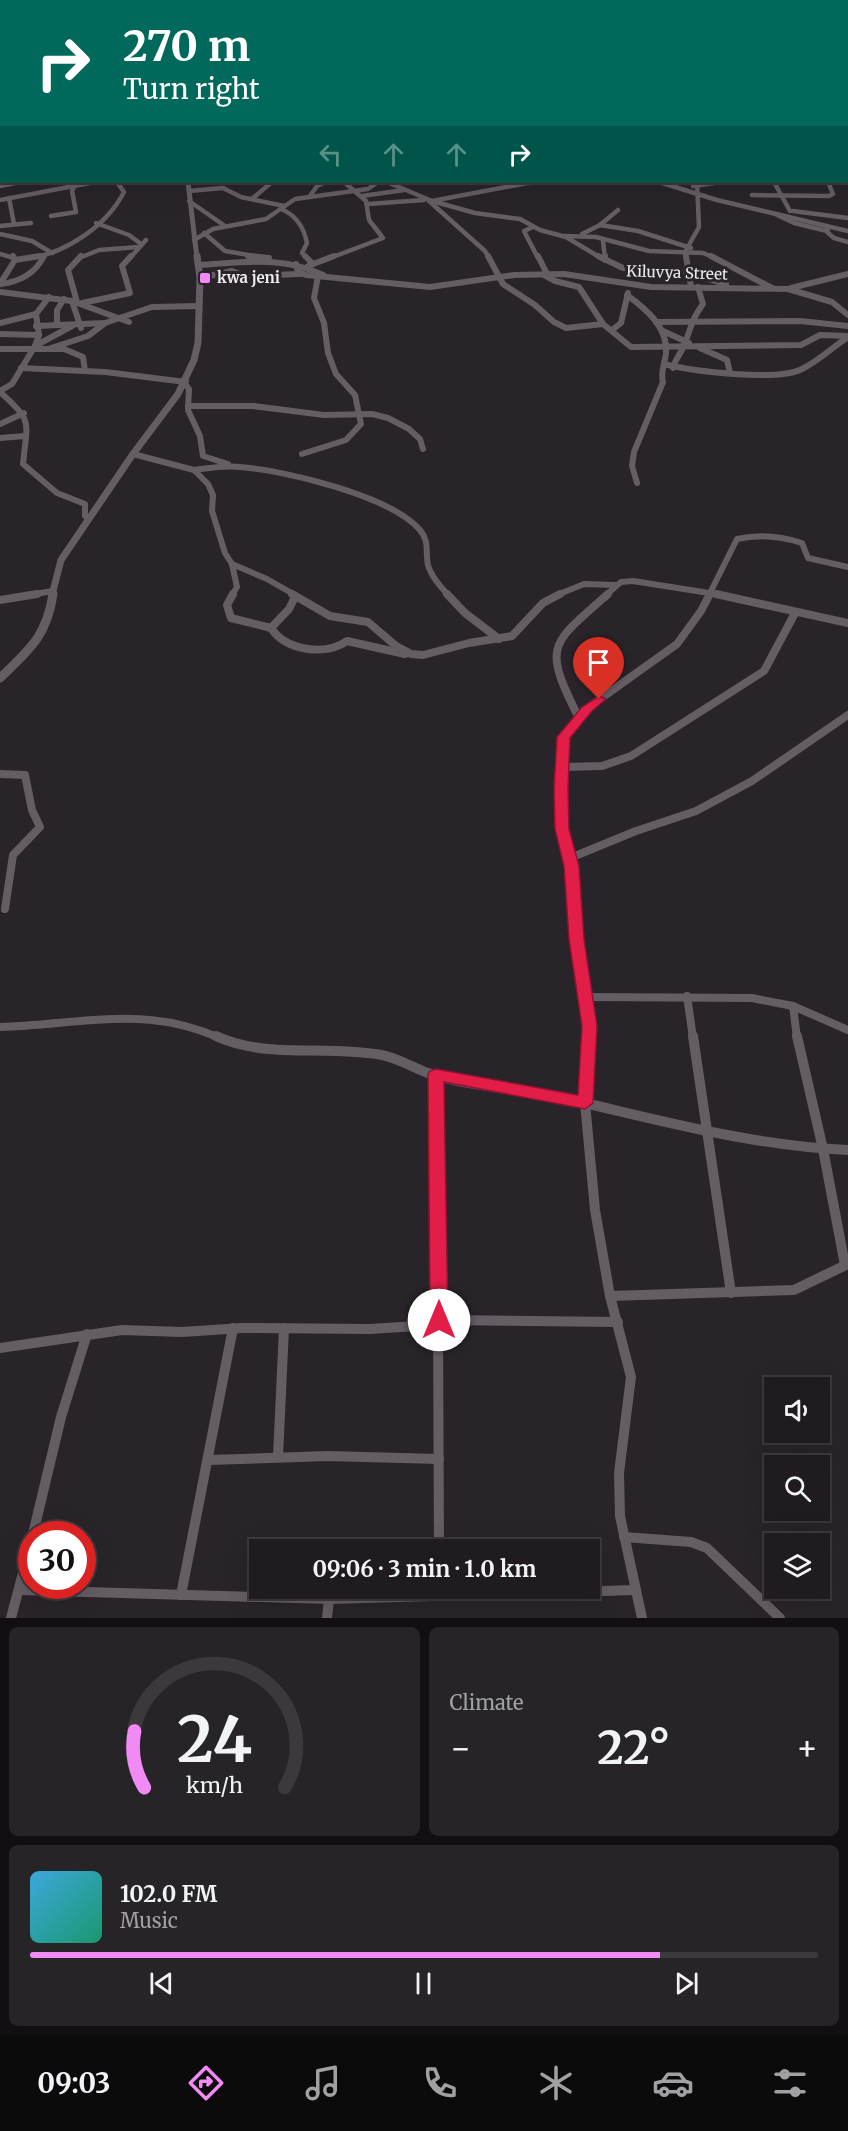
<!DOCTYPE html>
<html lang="en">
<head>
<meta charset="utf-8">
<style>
	:root { --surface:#1f1b1f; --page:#272428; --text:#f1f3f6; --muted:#a1a1a4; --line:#3c393d; --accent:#f18af4 }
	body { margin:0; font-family:Merriweather,serif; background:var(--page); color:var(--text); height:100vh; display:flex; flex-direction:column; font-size:22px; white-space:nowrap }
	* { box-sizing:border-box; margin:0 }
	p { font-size:20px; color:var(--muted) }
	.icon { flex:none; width:33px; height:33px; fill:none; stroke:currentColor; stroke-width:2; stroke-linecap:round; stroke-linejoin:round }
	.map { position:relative; height:1618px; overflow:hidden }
	.drawer { display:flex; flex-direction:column; gap:9px; padding:9px; background:#110f11; flex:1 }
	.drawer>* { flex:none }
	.top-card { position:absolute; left:0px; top:0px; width:849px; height:183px; box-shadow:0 6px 24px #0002,0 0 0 2px var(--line); background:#00695c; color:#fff; overflow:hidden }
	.controls { position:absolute; left:764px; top:1377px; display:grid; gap:12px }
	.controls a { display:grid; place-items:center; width:66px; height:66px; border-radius:0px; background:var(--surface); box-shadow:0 6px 24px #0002,0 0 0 2px var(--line); font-size:30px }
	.speed { position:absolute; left:18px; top:1521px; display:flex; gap:12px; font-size:30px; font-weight:700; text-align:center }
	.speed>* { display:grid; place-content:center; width:78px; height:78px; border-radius:50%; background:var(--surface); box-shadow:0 6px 24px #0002,0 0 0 2px var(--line); line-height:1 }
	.speed .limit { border:9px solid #d22; background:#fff; color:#111 }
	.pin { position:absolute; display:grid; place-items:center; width:51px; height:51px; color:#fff; margin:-62px -26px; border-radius:50% 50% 50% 0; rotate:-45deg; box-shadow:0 0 6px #0007 }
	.pin .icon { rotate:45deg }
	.me { position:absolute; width:66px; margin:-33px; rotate:0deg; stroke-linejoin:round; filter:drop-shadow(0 0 4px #0008) }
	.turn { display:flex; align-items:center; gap:21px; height:126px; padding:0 24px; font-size:27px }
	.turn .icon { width:78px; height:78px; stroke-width:2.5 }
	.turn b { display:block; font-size:42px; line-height:51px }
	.lanes { display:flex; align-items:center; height:57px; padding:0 24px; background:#0003; justify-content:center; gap:30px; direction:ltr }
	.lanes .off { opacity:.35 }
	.big { font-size:45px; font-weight:700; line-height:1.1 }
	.drawer .card { flex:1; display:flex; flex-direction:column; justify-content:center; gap:9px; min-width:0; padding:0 21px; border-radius:9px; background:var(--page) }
	.drawer .dial { align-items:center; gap:0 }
	.dial svg { height:156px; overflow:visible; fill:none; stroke:var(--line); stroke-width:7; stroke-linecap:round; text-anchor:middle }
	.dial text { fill:var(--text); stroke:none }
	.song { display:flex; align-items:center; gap:18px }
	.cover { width:72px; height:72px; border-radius:9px; background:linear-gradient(135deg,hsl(200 70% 55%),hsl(160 70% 35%)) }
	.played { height:6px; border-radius:3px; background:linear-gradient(90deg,var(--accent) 80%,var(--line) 80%) }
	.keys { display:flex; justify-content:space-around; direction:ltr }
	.heat { display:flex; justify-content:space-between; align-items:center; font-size:33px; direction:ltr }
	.drawer .tiles { flex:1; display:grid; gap:9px; grid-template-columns:1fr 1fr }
	.card:last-child { grid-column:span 2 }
	.trip { position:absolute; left:249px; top:1539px; width:351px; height:60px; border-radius:0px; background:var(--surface); box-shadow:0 6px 24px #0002,0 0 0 2px var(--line); font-weight:700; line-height:60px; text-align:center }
	.tabs { display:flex; height:96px; justify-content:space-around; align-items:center; background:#0c0b0c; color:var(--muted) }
	.tabs .icon { width:42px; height:42px }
	.tabs .selected { color:var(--accent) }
	.tabs b { font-size:27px; color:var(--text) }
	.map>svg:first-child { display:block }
</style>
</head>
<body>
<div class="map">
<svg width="848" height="1618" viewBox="0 0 848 1618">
	<rect width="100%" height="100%" fill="#292429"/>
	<path fill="#482849" d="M120 0H543L120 2Z"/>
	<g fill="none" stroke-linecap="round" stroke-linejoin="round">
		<g stroke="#645e64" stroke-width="4.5">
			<path d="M422 0 425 2"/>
			<path d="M508 0 511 2"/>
			<path d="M623 0 626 2"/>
			<path d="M750 0 752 2"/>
			<path d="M0 2 6 0"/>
			<path d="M453 2 461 0"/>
			<path d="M767 2 771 0"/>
			<path d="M0 58 2 60"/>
			<path d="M0 95 2 97"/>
			<path d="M387 182 432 201 527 183 556 182"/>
			<path d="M659 182 717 200 848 231"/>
			<path d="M774 182 790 211"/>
			<path d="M0 186 20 182"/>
			<path d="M693 186 721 182"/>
			<path d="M189 191 223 188 241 197 284 206"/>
			<path d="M752 195 829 196 833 194 828 182"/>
			<path d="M310 196 317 186 326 182"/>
			<path d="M362 196 404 190"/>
			<path d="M9 198 14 224"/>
			<path d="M253 198 272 182"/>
			<path d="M0 200 95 182"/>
			<path d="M189 201 225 226"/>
			<path d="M429 201 485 251 489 258"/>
			<path d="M432 201 475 213 520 219 540 230 566 237 601 258"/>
			<path d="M368 204 424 200"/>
			<path d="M281 209C296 215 304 228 307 243L302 253 307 258"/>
			<path d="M793 211 848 218"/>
			<path d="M777 215 794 223 827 231"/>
			<path d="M51 216 76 212 72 191 75 185"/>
			<path d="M96 223 129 235 141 244"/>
			<path d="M600 225 638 231 691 248"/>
			<path d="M0 226 31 223"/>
			<path d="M533 227 524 231 538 258"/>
			<path d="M828 229 827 232 834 238 848 242"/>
			<path d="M204 233 225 251 267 258"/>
			<path d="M0 234 32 241 52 253"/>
			<path d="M582 234 600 225 618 210"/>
			<path d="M564 236 596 237 649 251 703 253 715 258"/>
			<path d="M194 240 213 229 266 219 295 199 368 189 378 182"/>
			<path d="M603 241 605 258"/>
			<path d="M0 254 14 258"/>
			<path d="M31 258C68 252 107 225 124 192L117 182"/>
			<path d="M79 258 99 250 139 247"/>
			<path d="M130 258 146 240"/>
			<path d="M330 258 383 238 369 220 366 201 344 182"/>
			<path d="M686 258 685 252 699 227 697 182"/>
		</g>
		<g stroke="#645e64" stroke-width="6">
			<path d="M248 256 269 258"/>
			<path d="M305 256 313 264"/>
			<path d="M488 256 503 284 535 305 554 322 566 328 603 324"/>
			<path d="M538 256 547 274"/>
			<path d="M598 256 623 268 687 273 726 284"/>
			<path d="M605 256V260"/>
			<path d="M686 256 691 287"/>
			<path d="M711 256 772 288"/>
			<path d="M15 260 40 256"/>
			<path d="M296 264 298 272 306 275 430 287 514 275 564 274 651 287 788 289 832 302 848 315"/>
			<path d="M198 265C241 263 283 255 323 275"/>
			<path d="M308 266 334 256"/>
			<path d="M544 275 555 281 579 287 603 324 631 347 801 345 820 335 848 336"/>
			<path d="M200 278 232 271 246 276 300 274"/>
			<path d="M0 284 15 260 13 256"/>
			<path d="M0 284C19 282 35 274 44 256"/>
			<path d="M791 288 848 274"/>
			<path d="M0 292 72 301 129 322"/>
			<path d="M627 295C646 309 668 327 666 353 665 363 660 372 663 382L634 452 632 466 637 483"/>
			<path d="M72 301 81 328"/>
			<path d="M77 302 68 270 81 256"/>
			<path d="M82 303 130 293 122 266 131 256"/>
			<path d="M656 322 800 321 848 326"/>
			<path d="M0 323 36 314"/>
			<path d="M57 325V310L64 299"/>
			<path d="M36 326 105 323"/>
			<path d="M612 330 621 323 628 293"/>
			<path d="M663 331 689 343"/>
			<path d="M0 334 39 335"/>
			<path d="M35 346 72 326"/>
			<path d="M700 348 727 360 730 373"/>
			<path d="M0 349H64L83 357 85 371"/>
			<path d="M48 349 88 336 105 323 152 307 199 306"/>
			<path d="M664 364C692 371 777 382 802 369 818 361 833 347 848 337"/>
			<path d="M21 368 105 372 186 382"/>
			<path d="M673 368C675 359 681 354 684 345 692 327 690 322 703 304L698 287"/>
			<path d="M185 384 189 389 188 410 200 436 203 456 228 464"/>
			<path d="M0 391 12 384 35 346 39 335 36 314 49 297"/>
			<path d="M0 392C34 422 27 421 23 464L57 493 85 504V516L88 519"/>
			<path d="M188 406H253L324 415 372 414 388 418 409 429 420 439 423 449"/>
			<path d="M0 424 24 413"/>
			<path d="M0 438 25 436"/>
			<path d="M133 454 194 470 208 484 213 495 212 511 225 553 232 564 267 579 295 595"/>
			<path d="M302 454 346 440 361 424 355 395 336 374 328 353 324 323 314 298 318 276"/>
			<path d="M194 470C209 468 224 465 240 467 284 470 391 496 420 530 430 542 425 551 428 565 431 576 440 586 448 595"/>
			<path d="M232 564 237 587 232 595"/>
			<path d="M28 595 53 591"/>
			<path d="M557 595 584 584 616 585"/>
			<path d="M606 595 621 582 633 581 722 595"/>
			<path d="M709 595 737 539C759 534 781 536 802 543L808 558 848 567"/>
		</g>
		<g stroke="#645e64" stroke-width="8">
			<path d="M233 594 227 605 231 618 271 628 289 609 295 597"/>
			<path d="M292 594 330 616 368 622 396 646 411 654 423 655 469 643 512 636 543 603 560 594"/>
			<path d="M447 594 465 613 499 639"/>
			<path d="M716 594 848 623"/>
			<path d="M0 600 37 594"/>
			<path d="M271 628C286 651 326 656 347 641L405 654"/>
			<path d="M579 718C542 645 550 645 608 594"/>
			<path d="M563 767 602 766 631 756 764 671 795 613"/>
			<path d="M0 774 25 775 32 810 40 827 13 855 5 909"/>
			<path d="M570 858 636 831 696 811 752 781 848 715"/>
			<path d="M687 996 693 1038"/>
			<path d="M586 997 752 998 793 1006 848 1030"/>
			<path d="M793 1006 797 1038"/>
			<path d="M0 1027C78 1025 144 1004 219 1038"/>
			<path d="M588 1038 576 939 572 866 562 829 564 737 593 704 677 644 701 611 710 594"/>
		</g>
		<g stroke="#645e64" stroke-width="10">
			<path d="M216 1036C259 1056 309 1048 355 1052 365 1053 377 1053 386 1056 401 1060 414 1068 428 1073 470 1087 515 1088 558 1097 653 1118 750 1146 848 1150"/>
			<path d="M588 1036 585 1103 595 1210 610 1296 631 1377 619 1473 620 1516 642 1618"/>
			<path d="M693 1036 731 1293"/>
			<path d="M797 1036 823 1149 845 1265"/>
			<path d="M610 1296 794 1290 848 1264"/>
			<path d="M438 1316 439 1550"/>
			<path d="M439 1320 618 1322"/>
			<path d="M0 1348 122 1330 182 1332 242 1328 370 1329 417 1326 438 1316 436 1075"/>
			<path d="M278 1457 284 1328"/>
			<path d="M209 1460 328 1456 439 1459"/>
			<path d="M33 1534 61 1417 87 1334"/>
			<path d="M624 1537 691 1542 707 1548 780 1618"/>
			<path d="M19 1590 329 1599 636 1590"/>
			<path d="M181 1595 233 1328"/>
			<path d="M11 1618 32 1539"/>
			<path d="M327 1618 329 1599"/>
		</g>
		<g stroke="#645e64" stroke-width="5">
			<path d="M582 2 589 0"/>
			<path d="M188 182 197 258"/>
		</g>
		<path stroke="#645e64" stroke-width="7" d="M52 595 61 560 133 454 178 394 194 360 198 343 200 278 197 256"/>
		<path stroke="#645e64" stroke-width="9" d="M0 678C29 650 47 636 53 594"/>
	</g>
	<path fill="#e11d48" stroke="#92132f" stroke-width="1.5" d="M599 696 606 699 591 712 570 738 568 789 569 829 579 866 584 939 597 1026 593 1103 585 1109 444 1082 448 1320 445 1326 439 1328 432 1326 430 1320 428 1075 430 1071 436 1069 578 1095 582 1026 569 939 564 866 555 829 554 789 557 737 582 707Z"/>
	<rect fill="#f18af4" stroke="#292429" stroke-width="2" x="199" y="272" width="12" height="12" rx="3"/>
	<g text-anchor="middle" stroke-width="6" stroke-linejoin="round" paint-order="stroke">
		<g font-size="15" fill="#eeebee" stroke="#292429">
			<text transform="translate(677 273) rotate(2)" y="5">Kiluvya Street</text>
		</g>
		<g font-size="15" font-weight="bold" fill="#eeebee" stroke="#292429" text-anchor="start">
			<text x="217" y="283">kwa jeni</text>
		</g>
	</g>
</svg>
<div class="controls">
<a><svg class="icon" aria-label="sound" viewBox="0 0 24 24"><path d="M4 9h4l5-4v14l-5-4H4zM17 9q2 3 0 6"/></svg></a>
<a><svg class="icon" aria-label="search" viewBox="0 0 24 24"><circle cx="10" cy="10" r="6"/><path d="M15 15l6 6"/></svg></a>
<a><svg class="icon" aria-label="layers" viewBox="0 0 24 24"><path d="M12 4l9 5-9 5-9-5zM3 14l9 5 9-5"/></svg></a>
</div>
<div class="speed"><div class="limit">30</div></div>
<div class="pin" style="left:599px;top:699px;background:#d93025"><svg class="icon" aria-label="arrive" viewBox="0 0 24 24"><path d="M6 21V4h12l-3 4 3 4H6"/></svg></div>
<svg class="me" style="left:439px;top:1320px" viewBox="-20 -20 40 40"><circle r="19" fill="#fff"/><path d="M0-13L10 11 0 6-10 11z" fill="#e11d48"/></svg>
<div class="trip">09:06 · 3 min · 1.0 km</div>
<div class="top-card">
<div class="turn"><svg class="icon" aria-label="right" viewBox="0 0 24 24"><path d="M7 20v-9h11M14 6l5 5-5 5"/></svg><div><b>270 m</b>Turn right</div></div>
<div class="lanes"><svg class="icon off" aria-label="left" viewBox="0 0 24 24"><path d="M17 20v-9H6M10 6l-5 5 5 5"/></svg><svg class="icon off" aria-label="ahead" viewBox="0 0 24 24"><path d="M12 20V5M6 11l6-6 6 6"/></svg><svg class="icon off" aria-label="ahead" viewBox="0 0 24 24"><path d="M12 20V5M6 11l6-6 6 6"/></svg><svg class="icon" aria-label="right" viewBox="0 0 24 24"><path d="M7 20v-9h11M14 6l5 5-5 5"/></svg></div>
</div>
</div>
<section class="drawer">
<div class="tiles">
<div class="card dial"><svg viewBox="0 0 100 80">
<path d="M14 69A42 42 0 1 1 86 69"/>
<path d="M14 69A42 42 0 0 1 9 40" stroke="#f18af4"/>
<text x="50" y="56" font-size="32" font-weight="700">24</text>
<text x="50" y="72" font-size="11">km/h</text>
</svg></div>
<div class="card"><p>Climate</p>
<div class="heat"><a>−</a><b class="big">22°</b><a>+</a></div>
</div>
<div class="card">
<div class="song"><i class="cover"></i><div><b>102.0 FM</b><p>Music</p></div></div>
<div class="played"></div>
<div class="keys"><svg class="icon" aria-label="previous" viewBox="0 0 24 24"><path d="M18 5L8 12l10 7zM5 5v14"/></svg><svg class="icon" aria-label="pause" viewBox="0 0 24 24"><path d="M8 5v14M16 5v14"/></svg><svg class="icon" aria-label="next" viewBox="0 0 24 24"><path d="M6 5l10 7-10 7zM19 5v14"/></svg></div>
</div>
</div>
</section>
<nav class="tabs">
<b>09:03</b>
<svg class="icon selected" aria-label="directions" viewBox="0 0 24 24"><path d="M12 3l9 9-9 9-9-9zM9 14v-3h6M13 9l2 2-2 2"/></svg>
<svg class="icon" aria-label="music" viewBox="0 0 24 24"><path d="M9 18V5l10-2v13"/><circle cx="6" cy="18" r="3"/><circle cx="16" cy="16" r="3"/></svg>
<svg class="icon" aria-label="phone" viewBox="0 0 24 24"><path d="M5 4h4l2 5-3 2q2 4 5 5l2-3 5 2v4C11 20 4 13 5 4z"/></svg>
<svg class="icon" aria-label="climate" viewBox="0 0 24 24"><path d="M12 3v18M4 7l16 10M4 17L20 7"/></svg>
<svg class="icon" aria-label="car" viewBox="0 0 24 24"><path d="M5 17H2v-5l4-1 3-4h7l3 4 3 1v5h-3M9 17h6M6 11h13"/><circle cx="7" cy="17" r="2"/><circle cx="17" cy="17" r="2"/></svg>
<svg class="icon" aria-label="filters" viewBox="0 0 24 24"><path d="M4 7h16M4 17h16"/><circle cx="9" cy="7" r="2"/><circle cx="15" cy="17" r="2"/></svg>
</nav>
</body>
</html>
